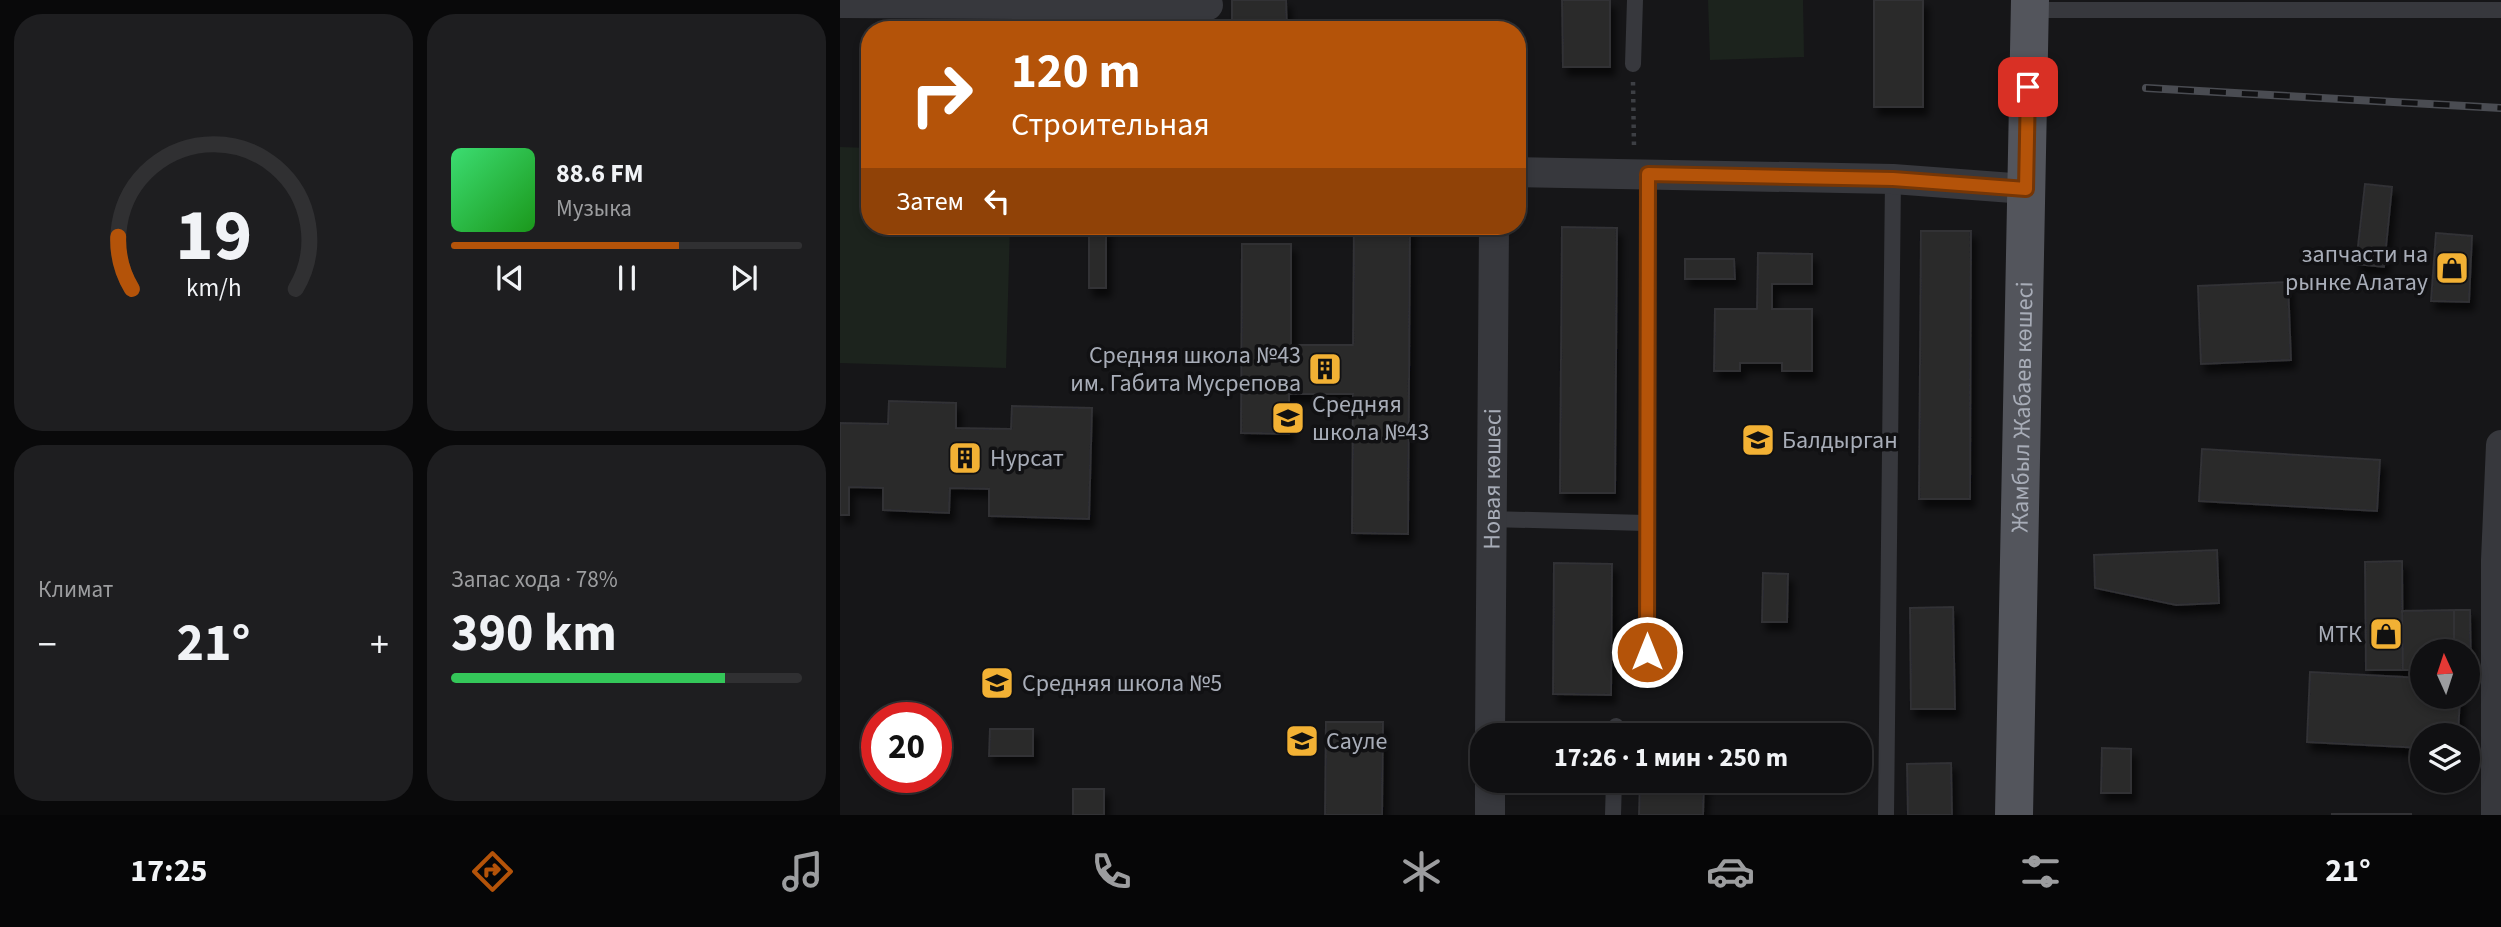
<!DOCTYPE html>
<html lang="ru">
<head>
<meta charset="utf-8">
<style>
	:root { --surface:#101012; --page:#1e1e20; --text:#f1f3f6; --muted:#9c9d9f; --line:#303032; --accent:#b45309 }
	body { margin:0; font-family:"Source Sans 3",sans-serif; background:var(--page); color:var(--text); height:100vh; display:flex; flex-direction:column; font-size:26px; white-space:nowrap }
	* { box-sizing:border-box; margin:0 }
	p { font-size:23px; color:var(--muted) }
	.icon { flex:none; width:38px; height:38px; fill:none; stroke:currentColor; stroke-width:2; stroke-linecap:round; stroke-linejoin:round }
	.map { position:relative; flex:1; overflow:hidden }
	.details { display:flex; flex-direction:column; gap:14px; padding:14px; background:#09090a; width:840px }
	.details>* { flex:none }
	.guide { position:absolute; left:21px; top:21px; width:665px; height:214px; border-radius:28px; box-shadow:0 4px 10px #0003,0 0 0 2px var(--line); background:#b45309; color:#fff; overflow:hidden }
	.needle { width:46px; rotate:357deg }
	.buttons { position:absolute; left:1570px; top:639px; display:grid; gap:14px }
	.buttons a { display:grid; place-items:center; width:70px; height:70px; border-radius:50%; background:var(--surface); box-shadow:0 4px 10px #0003,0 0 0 2px var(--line); font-size:35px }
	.speed { position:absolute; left:21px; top:702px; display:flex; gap:14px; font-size:35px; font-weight:700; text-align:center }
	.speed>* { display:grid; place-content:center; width:91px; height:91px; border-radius:50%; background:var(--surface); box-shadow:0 4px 10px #0003,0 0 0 2px var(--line); line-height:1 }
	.speed .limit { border:10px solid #d22; background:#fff; color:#111 }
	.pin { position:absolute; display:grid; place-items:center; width:60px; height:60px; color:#fff; margin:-30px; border-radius:14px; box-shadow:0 4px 10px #0006 }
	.me { position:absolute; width:77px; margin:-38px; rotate:0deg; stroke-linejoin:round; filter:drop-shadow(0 0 5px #0008) }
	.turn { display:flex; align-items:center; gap:24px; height:147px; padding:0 35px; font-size:32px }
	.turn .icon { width:91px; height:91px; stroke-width:2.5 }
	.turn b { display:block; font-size:49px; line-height:60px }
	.then { display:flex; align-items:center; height:66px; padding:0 35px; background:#0003; gap:14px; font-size:26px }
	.big { font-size:52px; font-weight:700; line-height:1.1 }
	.details .widget { flex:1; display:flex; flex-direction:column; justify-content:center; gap:10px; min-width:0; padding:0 24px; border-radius:28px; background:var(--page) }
	.details .dial { align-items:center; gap:0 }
	.dial svg { height:182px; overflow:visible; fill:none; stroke:var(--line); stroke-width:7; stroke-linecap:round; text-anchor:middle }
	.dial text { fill:var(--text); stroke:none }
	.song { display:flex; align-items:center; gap:21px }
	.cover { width:84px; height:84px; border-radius:10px; background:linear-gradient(135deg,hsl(140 70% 55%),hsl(120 70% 35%)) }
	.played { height:7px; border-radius:4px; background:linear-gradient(90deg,var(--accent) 65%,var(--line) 65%) }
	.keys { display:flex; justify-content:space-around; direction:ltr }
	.heat { display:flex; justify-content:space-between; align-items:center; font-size:38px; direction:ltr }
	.charge { height:10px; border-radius:5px; background:linear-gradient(90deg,#34c759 78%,var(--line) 0) }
	.details .tiles { flex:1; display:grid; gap:14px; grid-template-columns:repeat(2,1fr) }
	.trip { position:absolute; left:630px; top:723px; width:402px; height:70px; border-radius:28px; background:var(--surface); box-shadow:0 4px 10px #0003,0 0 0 2px var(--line); font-weight:700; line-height:70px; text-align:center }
	.menu { display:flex; height:112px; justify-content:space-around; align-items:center; background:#060607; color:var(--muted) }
	.menu .icon { width:49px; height:49px }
	.menu .current { color:var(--accent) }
	.menu b { font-size:32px; color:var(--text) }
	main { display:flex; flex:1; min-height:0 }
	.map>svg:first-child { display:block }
</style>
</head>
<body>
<main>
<section class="details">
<div class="tiles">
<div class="widget dial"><svg viewBox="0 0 100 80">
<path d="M14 69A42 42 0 1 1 86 69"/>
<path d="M14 69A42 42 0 0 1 8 46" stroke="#b45309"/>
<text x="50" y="56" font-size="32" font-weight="700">19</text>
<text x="50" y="72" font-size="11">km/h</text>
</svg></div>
<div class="widget">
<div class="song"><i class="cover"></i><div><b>88.6 FM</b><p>Музыка</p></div></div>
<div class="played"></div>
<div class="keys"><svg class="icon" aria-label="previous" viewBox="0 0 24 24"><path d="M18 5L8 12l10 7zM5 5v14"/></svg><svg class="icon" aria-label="pause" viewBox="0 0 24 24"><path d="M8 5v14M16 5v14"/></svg><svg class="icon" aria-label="next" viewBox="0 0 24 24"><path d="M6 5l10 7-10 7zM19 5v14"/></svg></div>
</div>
<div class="widget"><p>Климат</p>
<div class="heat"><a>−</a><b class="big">21°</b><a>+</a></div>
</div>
<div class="widget"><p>Запас хода · 78%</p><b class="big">390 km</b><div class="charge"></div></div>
</div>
</section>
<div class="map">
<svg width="1661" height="815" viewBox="0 0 1661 815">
	<defs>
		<filter id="shadow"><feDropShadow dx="4.5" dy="8" stdDeviation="3.5" flood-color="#0009"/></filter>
	</defs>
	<rect width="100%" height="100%" fill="#161618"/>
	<g fill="#1c231d">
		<path d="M868 0H963L964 57 870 60Z"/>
		<path d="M0 147 30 148V226H170L166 368 0 363Z"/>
	</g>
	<g fill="#29292c" stroke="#303034" stroke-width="2" filter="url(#shadow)">
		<path d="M392 0H446L447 30H392Z"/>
		<path d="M722 0H770V67H723Z"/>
		<rect x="1034" y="0" width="49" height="107"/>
		<path d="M1525 184 1552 187 1544 267 1516 264Z"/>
		<rect x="249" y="226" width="17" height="62"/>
		<path d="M514 226H570L568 534 512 533 513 394H449V434L401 433 402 244H451V345H513Z"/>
		<path d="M722 227 777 228 775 493H720Z"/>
		<path d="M1081 231H1131L1130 499H1079Z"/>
		<path d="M1596 233 1632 236 1629 302 1591 301Z"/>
		<path d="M918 253 972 254V284H932V309H972V371H942V363H900V371H874L875 309H917Z"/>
		<path d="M845 259H894L895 279H845Z"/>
		<path d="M1448 282 1451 360 1361 364 1358 286Z"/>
		<path d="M49 401 116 403V428L171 429 172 406 252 408 249 519 149 516V489L110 488 109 513 43 510V488L9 487V515H0V423L48 424Z"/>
		<path d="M1362 449 1540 460 1537 511 1359 501Z"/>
		<path d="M1377 550 1379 603 1336 605 1255 588 1254 555Z"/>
		<path d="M1562 561 1563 670H1526L1525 562Z"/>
		<path d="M714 563 772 564 771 695 713 694Z"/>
		<path d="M923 573 948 574 947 622H922Z"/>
		<path d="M1113 607 1115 709H1071L1070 608Z"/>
		<path d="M1614 610H1630L1631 670H1628V651H1614Z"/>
		<path d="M1614 610V651H1582V670H1563L1562 611Z"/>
		<path d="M1470 672 1582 678V696H1620L1618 735H1582V748L1467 742Z"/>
		<path d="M486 722H543L542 815H485Z"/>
		<rect x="800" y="723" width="64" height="12"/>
		<path d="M150 729H193V756H149Z"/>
		<path d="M1262 748 1291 749V793H1261Z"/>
		<path d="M1111 763 1112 815H1068L1067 764Z"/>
		<path d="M800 780H864L863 815H799Z"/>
		<rect x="233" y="789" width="31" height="26"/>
		<rect x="1492" y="814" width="79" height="1"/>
	</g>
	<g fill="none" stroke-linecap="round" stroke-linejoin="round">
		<path stroke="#3d3f44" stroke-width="4.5" stroke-dasharray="3.5 5" stroke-linecap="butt" d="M793 82 794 147"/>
		<g stroke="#37383d" stroke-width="16">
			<path d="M1190 10H1661"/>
			<path d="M793 64 795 0"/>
			<path d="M650 519 806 523"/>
			<path d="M807 652 808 174"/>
			<path d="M775 735 776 726"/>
			<path d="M773 815 774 780"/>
			<path d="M1046 815 1053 179"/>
		</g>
		<g stroke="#37383d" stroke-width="30">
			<path d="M0 3 368 5"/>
			<path d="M677 172 1053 179 1186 189"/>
			<path id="s1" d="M650 735 654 226"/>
			<path d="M650 815V780"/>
			<path d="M1656 815V560L1661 445"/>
		</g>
		<path stroke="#53555c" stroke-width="38" id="s2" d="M1174 815 1190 0"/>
		<defs>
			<path id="rail" d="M1306 88 1661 108"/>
		</defs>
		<use href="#rail" stroke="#4a4c52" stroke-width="8"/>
		<use href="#rail" stroke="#111113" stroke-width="5" stroke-dasharray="16" stroke-linecap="butt"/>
	</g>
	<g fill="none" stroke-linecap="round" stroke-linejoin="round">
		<defs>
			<path id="route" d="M807 652 808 174 1053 179 1186 189 1188 87"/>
		</defs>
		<use href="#route" stroke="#753606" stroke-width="18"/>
		<use href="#route" stroke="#b45309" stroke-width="12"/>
	</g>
	<defs>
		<symbol id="shop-square" viewBox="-11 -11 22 22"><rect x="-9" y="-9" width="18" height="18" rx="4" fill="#f2b134" stroke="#111113"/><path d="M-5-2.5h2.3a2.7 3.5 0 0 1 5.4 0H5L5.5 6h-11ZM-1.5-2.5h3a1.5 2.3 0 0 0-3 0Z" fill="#111"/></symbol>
		<symbol id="building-square" viewBox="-11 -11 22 22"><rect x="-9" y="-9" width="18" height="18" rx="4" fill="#f2b134" stroke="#111113"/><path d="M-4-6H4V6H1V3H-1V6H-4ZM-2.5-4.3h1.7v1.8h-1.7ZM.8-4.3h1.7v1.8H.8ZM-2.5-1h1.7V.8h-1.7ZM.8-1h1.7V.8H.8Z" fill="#111"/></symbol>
		<symbol id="school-square" viewBox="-11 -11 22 22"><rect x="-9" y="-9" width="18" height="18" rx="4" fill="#f2b134" stroke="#111113"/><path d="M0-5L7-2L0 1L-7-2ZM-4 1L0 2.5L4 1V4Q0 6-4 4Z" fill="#111"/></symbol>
	</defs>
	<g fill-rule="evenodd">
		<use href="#shop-square" x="1593" y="249" width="38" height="38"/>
		<use href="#building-square" x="466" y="350" width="38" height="38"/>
		<use href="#school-square" x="429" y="399" width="38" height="38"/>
		<use href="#school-square" x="899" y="421" width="38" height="38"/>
		<use href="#building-square" x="106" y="439" width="38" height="38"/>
		<use href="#shop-square" x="1527" y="615" width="38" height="38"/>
		<use href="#school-square" x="138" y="664" width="38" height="38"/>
		<use href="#school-square" x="443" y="722" width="38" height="38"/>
	</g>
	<g text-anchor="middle" stroke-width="7" stroke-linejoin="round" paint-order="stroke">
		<g font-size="24" fill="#a8adb8" stroke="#111113" text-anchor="start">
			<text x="1588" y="262" text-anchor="end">запчасти на<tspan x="1588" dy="28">рынке Алатау</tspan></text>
			<text x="461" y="363" text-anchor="end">Средняя школа №43<tspan x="461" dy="28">им. Габита Мусрепова</tspan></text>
			<text x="472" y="412">Средняя<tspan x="472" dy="28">школа №43</tspan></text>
			<text x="942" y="448">Балдырган</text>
			<text x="150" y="466">Нурсат</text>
			<text x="1522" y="642" text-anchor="end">МТК</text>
			<text x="182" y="691">Средняя школа №5</text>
			<text x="486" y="749">Сауле</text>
		</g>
		<g font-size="24" fill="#a8adb8" stroke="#111113">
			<text dy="8" stroke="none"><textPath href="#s2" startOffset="408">Жамбыл Жабаев көшесі</textPath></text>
			<text dy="8" stroke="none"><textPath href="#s1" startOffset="256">Новая көшесі</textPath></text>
		</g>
	</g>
</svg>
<div class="buttons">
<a><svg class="needle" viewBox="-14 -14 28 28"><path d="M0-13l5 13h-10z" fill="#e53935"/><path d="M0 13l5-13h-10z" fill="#9c9d9f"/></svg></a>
<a><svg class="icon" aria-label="layers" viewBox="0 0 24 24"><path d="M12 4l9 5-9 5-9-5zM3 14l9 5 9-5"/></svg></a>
</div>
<div class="speed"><div class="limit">20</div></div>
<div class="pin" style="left:1188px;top:87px;background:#d93025"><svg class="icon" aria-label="arrive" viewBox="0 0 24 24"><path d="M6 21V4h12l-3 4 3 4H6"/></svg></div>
<svg class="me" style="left:807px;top:652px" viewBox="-20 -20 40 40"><circle r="17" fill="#b45309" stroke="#fff" stroke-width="3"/><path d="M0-11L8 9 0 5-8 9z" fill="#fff"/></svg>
<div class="trip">17:26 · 1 мин · 250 m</div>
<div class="guide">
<div class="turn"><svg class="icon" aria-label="right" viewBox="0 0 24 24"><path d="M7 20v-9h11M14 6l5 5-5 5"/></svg><div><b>120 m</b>Строительная</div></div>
<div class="then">Затем<svg class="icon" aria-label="left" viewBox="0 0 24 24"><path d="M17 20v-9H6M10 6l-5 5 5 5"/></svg></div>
</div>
</div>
</main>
<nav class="menu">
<b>17:25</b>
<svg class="icon current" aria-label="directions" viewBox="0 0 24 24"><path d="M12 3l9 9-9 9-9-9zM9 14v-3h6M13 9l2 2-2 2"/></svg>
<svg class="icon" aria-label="music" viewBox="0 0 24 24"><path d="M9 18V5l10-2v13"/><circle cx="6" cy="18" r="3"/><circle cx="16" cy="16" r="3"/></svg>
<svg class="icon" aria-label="phone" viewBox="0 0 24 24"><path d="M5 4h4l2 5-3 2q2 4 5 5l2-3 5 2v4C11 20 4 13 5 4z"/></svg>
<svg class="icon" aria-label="climate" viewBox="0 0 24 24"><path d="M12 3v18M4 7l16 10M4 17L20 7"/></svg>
<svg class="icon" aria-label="car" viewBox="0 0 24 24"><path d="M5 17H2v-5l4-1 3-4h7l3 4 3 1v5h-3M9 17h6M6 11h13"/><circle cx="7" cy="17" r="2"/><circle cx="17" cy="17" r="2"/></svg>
<svg class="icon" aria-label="filters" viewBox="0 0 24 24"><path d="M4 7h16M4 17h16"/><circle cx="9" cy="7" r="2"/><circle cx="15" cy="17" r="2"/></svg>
<b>21°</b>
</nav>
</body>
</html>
